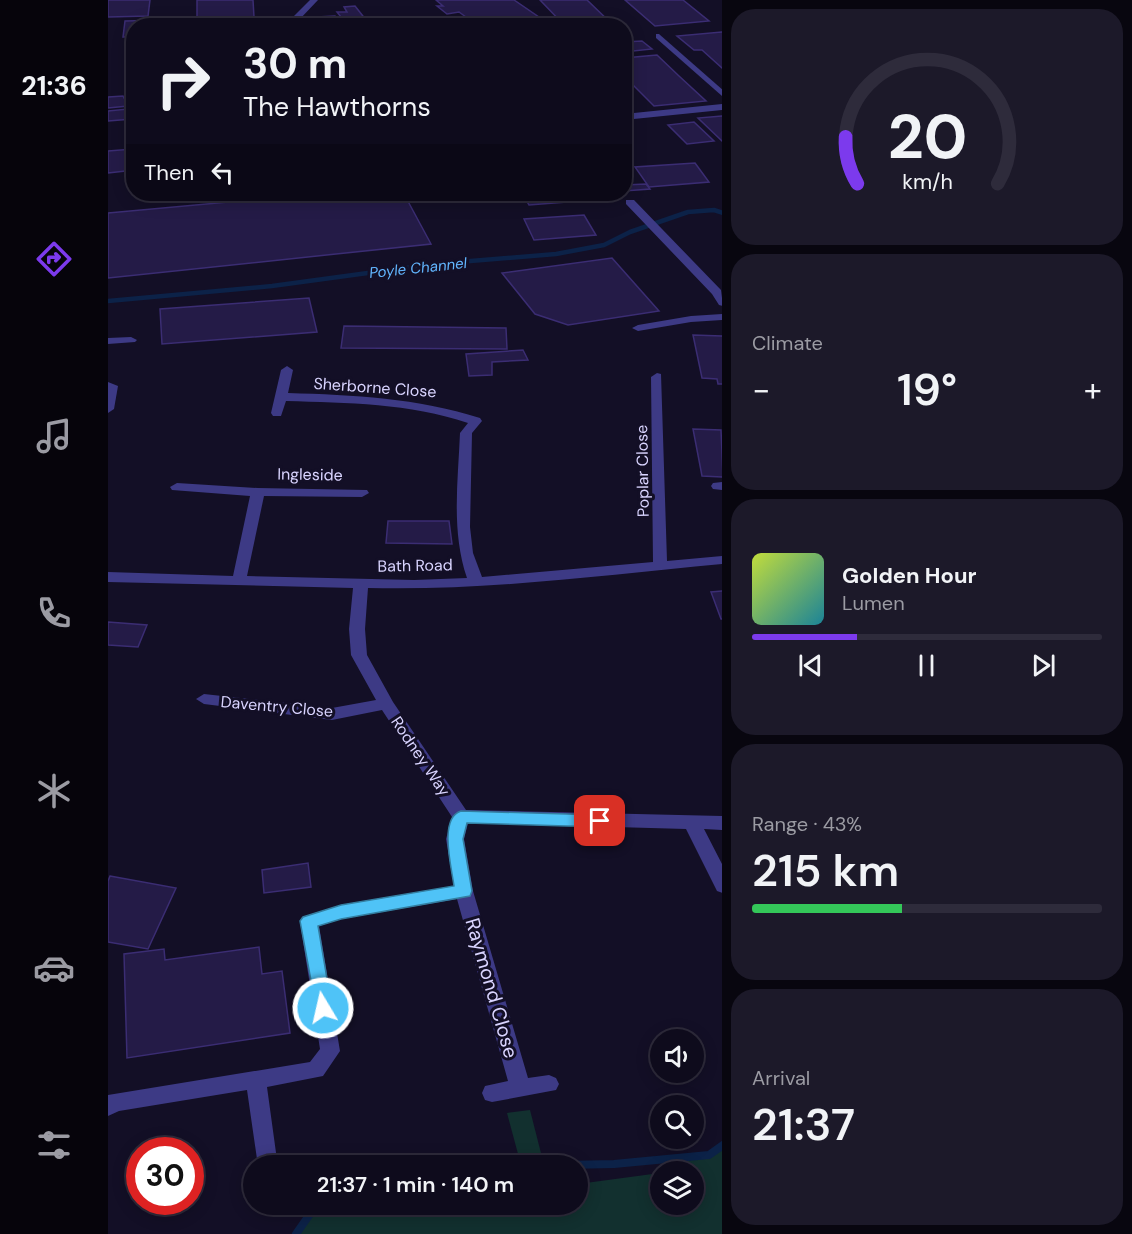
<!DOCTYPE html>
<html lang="en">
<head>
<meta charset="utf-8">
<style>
	:root { --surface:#0e0b1c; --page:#1c1929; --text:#f1f3f6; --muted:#9b9ba3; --line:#2e2b3b; --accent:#7c3aed }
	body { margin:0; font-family:"DM Sans",sans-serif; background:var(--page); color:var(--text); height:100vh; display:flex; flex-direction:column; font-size:22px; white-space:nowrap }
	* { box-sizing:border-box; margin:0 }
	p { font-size:20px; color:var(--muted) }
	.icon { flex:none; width:33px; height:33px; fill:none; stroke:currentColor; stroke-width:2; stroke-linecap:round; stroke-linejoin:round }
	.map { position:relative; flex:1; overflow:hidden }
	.side { display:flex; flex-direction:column; gap:9px; padding:9px; background:#08060f; width:410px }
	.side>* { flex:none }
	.top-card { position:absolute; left:18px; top:18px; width:506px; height:183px; border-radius:24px; box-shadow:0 3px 15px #0003,0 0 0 2px var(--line); background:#0e0b1c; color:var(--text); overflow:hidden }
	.fabs { position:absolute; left:542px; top:1029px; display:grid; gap:12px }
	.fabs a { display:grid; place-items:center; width:54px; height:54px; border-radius:50%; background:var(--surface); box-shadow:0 3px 15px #0003,0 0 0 2px var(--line); font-size:30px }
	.speed { position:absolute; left:18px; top:1137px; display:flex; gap:12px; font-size:30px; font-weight:700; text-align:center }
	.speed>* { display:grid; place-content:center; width:78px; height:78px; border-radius:50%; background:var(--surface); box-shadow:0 3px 15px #0003,0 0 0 2px var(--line); line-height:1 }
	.speed .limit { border:9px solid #d22; background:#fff; color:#111 }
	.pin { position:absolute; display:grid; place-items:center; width:51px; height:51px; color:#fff; margin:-26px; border-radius:12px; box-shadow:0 3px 9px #0006 }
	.me { position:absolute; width:66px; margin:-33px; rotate:351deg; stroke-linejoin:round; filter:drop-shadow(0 0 4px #0008) }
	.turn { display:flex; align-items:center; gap:21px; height:126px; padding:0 18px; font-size:27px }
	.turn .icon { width:78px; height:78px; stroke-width:2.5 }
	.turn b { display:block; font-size:42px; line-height:51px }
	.then { display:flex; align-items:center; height:57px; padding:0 18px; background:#0003; gap:12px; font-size:22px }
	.big { font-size:45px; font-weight:600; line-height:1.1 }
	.side .widget { flex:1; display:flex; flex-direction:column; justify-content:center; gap:9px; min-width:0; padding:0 21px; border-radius:24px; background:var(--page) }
	.side .dial { align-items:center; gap:0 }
	.dial svg { height:156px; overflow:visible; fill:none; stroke:var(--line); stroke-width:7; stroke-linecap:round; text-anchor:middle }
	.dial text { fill:var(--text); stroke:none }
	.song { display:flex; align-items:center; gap:18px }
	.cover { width:72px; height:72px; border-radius:9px; background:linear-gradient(135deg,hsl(70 70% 55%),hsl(190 70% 35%)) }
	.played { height:6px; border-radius:3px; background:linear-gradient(90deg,var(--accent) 30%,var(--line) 30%) }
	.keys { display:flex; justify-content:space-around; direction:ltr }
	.heat { display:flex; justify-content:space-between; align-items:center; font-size:33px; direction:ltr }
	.charge { height:9px; border-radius:4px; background:linear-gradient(90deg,#34c759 43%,var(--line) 0) }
	.trip { position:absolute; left:135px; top:1155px; width:345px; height:60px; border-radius:30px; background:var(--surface); box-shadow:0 3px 15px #0003,0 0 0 2px var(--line); font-weight:600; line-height:60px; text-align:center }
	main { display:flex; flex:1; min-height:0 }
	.tabs { display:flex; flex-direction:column; width:108px; justify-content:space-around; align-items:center; background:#06040b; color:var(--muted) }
	.tabs .icon { width:42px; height:42px }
	.tabs .active { color:var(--accent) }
	.tabs b { font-size:27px; color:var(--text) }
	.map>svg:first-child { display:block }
</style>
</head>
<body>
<main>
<nav class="tabs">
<b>21:36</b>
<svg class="icon active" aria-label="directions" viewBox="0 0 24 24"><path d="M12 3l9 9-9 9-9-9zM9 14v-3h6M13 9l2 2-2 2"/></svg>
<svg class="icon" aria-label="music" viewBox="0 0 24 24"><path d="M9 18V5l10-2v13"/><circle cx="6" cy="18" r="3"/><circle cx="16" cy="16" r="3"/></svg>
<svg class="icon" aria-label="phone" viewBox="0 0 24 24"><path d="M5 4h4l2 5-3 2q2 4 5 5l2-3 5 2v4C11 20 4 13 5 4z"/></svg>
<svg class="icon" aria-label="climate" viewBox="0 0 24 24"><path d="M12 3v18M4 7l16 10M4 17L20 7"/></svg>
<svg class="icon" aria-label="car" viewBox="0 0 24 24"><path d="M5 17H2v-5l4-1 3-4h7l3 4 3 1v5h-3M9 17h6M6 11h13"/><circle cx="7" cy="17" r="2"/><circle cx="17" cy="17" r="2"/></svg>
<svg class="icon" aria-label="filters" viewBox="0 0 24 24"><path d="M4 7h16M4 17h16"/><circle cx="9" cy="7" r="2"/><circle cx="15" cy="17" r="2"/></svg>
</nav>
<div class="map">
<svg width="615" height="1234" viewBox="0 0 615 1234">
	<rect width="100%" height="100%" fill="#130f26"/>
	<g fill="#12302f">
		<path d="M422 1110 436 1165H413L399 1113Z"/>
		<path d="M614 1147V1234H187C217 1181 242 1219 288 1204H470V1184L552 1173V1204H585V1172L556 1171Z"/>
	</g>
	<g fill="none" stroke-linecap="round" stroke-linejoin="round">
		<path stroke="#0c2248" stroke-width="4.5" d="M0 301 164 286 326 264 448 254 496 245 522 232 580 212 606 210 615 213"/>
		<g stroke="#0c2248" stroke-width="8">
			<path d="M408 1166 506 1164 601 1155 615 1145"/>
			<path d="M188 1234 209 1204"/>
		</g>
	</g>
	<g fill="#241b47" stroke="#3b2d73" stroke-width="1.5">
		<path d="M0 0H42L40 16 0 17Z"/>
		<path d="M89 0H145L146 17 89 19Z"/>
		<path d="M328 0H406L444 26H360L355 21 362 20 351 12 339 14 329 6H335Z"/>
		<path d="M432 0H479L506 26H457Z"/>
		<path d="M517 0H575L601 21 547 26Z"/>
		<path d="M247 6 258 20 237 22 229 12H239L236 7Z"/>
		<path d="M227 16 234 24 258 21 262 26H217L210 17Z"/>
		<path d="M55 20 54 26H26V37H15L17 21Z"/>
		<path d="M615 32V69L594 50H586L569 36Z"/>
		<path d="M534 41 544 49 516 52V42Z"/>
		<path d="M549 55 571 76 598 101 546 106 516 76V58Z"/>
		<path d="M15 96 20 106 0 108V97Z"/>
		<path d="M20 109 24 119 0 121V111Z"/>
		<path d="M615 116V142L590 118Z"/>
		<path d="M586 122 606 141 579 144 560 125Z"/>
		<path d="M25 149 26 170 0 173V151Z"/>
		<path d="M587 163 601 182 541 187 527 167Z"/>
		<path d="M538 184 542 189 516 191V185Z"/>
		<path d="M208 194H296L323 244 0 278V213Z"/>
		<path d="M393 194H467L471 201 421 205 417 198 397 200Z"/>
		<path d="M476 215 488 235 426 240 416 219Z"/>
		<path d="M504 258 551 311 460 325 427 314 394 273Z"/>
		<path d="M201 298 209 332 54 344 52 309Z"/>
		<path d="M236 326 398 328 399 349 233 348Z"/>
		<path d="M585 335 615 336V384H610L609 379 594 378Z"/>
		<path d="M415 350 420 360 384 362V375L361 376 358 354Z"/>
		<path d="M585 429 613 430 615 477 594 476Z"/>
		<path d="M280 521H341L344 544 278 543Z"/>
		<path d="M615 591V619H613L603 592Z"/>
		<path d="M0 622 39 625 30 647 0 645Z"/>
		<path d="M200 863 203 887 156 893 154 870Z"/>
		<path d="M2 876 68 888 40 949 0 942V881Z"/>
		<path d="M151 947 154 974 174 971 182 1033 19 1058 16 954 56 949 57 960Z"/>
	</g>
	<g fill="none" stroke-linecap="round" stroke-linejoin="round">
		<g fill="#3d3a85" fill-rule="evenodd">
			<path d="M202 0H210L191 20 157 26H136L186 16Z"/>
			<path d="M551 34 615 90V97L548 38V34Z"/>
			<path d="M26 43V63L22 61 17 48Z"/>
			<path d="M615 104V110L516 120V114Z"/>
			<path d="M518 200H526L613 290 615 306 611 305 604 294 518 204Z"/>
			<path d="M615 314V320L583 322 530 331 524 328 530 325 583 316Z"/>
			<path d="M23 337 29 340 27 342 0 344V338Z"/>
			<path d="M179 366 185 370 180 393C246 395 309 398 372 418L374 421 364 433 362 527 365 553 374 577 545 562 543 377 549 373 553 374 559 561 615 556V564C497 575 378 591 260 588L257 629 259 655 285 702 358 810 615 816V830L596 829 615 866V893L609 891 578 829 360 823 356 839 365 891 420 1078 441 1075 448 1078 451 1084 448 1090 384 1102 377 1100 374 1093 377 1086 400 1081 349 899 233 919 211 926 232 1051 215 1076 159 1087 169 1160 166 1166H150L139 1090 11 1111 0 1116V1095L202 1062 212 1049 192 922 194 917 233 905 346 886 338 839 344 817 274 710 224 720 96 704 88 699 96 694 224 708 268 700 243 655 241 629 245 588 0 582V572L125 576 142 496 64 490 62 487 69 483 150 488 259 490 261 493 254 497 156 496 139 576 306 580 359 578C343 531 350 482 352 433L360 423C301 403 240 403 178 401L173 416H165L163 413 173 370Z"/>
			<path d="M0 382 10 386 6 409 0 413Z"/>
			<path d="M615 482V490L605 489 603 486 605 483Z"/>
		</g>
	</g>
	<path fill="#4fc3f7" stroke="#337fa1" stroke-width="1.5" d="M353 811 492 815 500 821 492 827 359 823 355 839 364 891 362 896 233 919 210 926 224 1008 221 1013 215 1016 209 1013 192 921 195 917 233 905 346 886C344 869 330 818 353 811Z"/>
	<g text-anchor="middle" stroke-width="6" stroke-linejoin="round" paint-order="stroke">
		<g font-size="15" font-style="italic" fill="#62b6ff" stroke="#130f26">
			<text transform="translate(310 268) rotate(-6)" y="5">Poyle Channel</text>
		</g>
		<g font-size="16" fill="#d9d4ff" stroke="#130f26">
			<text transform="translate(267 387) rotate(4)" y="6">Sherborne Close</text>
			<text transform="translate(534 471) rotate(-91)" y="6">Poplar Close</text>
			<text transform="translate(202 474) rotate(1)" y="6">Ingleside</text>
			<text transform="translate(307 565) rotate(-1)" y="6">Bath Road</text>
			<text transform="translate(169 706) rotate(5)" y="6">Daventry Close</text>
			<text transform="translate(313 756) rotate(56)" y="6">Rodney Way</text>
		</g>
		<g font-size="20" fill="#d9d4ff" stroke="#130f26">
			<text transform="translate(384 988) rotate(74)" y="7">Raymond Close</text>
		</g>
	</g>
</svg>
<div class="fabs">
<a><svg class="icon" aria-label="sound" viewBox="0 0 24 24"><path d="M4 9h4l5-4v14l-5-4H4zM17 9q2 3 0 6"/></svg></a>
<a><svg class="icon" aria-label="search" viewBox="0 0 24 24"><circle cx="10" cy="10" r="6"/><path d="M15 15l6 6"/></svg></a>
<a><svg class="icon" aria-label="layers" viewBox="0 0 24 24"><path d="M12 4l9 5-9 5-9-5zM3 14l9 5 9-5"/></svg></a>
</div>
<div class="speed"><div class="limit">30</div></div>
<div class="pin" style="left:492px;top:821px;background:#d93025"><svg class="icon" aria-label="arrive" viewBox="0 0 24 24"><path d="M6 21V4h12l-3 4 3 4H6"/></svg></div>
<svg class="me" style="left:215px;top:1008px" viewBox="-20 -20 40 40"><circle r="17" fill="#4fc3f7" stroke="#fff" stroke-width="3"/><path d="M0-11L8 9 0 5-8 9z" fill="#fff"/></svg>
<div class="trip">21:37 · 1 min · 140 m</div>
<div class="top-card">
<div class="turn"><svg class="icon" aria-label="right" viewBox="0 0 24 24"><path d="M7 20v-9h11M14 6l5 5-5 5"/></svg><div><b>30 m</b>The Hawthorns</div></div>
<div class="then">Then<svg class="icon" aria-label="left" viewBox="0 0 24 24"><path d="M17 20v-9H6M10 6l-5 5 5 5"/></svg></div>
</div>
</div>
<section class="side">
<div class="widget dial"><svg viewBox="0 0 100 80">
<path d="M14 69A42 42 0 1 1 86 69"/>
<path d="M14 69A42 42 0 0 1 8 45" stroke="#7c3aed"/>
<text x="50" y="56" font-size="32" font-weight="700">20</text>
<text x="50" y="72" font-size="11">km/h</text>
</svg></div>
<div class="widget"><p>Climate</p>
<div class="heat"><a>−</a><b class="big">19°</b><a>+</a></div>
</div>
<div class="widget">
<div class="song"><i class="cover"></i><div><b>Golden Hour</b><p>Lumen</p></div></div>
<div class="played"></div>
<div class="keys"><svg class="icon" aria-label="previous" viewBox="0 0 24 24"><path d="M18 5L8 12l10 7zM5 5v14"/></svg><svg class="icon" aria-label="pause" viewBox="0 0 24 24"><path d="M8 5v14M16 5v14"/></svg><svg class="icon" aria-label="next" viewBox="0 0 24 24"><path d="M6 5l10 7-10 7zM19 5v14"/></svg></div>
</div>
<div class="widget"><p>Range · 43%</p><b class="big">215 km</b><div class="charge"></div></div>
<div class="widget"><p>Arrival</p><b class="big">21:37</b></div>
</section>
</main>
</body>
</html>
